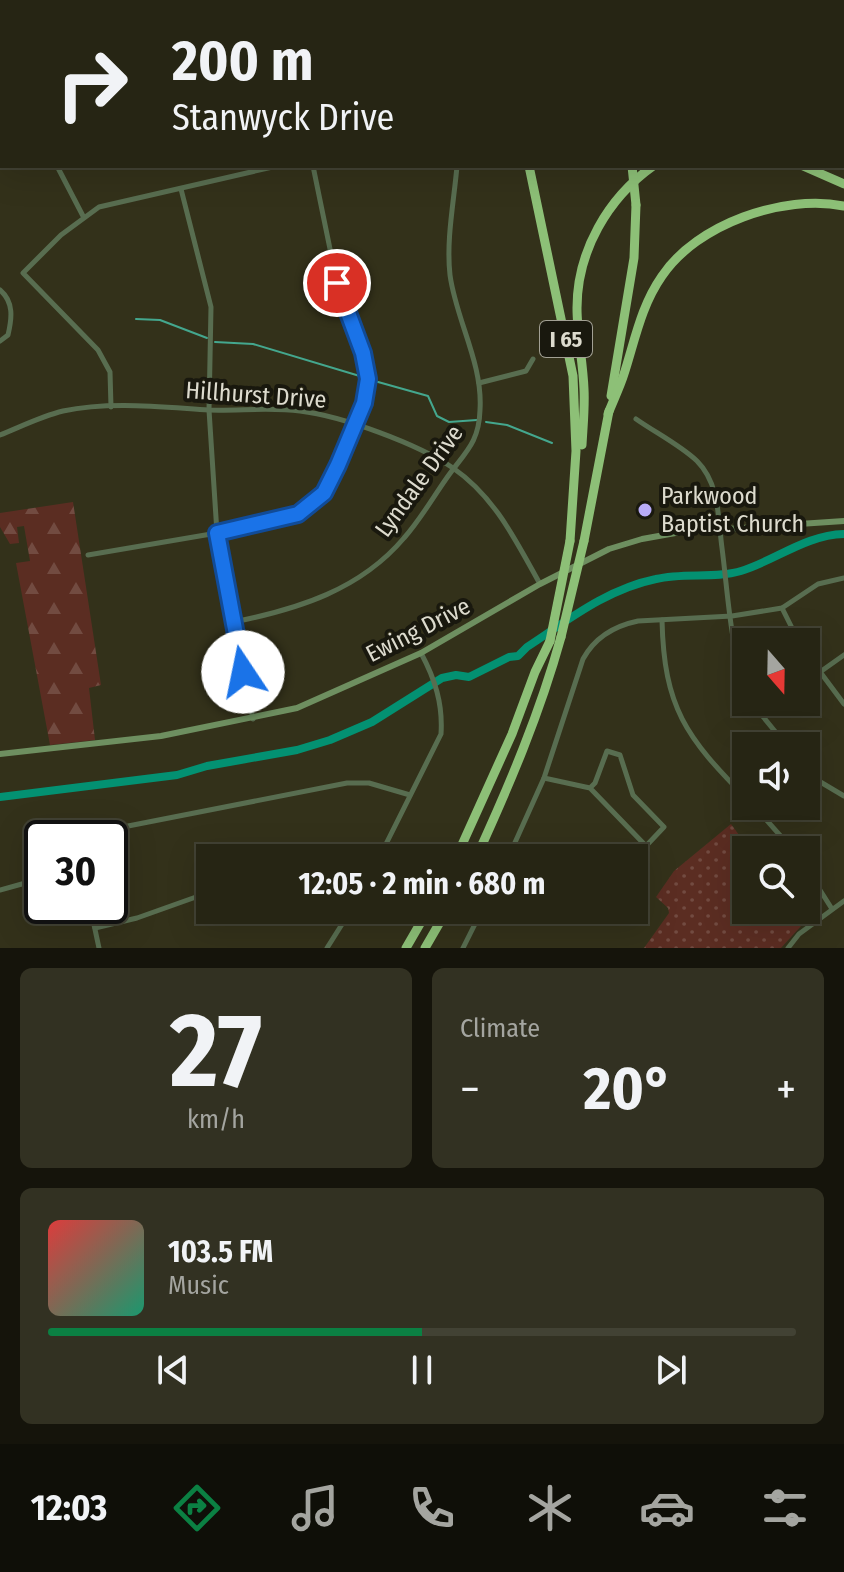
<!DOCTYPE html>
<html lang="en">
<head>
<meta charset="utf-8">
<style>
	:root { --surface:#262514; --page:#323122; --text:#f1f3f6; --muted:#a4a5a0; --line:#424234; --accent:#0b8043 }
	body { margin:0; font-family:"Fira Sans Condensed",sans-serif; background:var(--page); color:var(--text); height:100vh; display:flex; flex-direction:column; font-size:30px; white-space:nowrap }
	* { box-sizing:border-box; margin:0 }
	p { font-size:26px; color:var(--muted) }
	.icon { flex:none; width:44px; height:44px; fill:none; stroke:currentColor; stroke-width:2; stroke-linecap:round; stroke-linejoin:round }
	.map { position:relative; height:948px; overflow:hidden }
	.side { display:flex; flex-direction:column; gap:20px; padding:20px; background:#15140b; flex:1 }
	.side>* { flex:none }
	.guide { position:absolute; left:0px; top:0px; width:844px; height:168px; box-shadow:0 8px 32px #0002,0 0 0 2px var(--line); background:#262514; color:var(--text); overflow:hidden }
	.needle { width:52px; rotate:160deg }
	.controls { position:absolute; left:732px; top:628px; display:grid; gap:16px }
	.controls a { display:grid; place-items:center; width:88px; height:88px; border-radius:0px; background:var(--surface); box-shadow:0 8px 32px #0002,0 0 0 2px var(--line); font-size:40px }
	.speed { position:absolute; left:24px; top:820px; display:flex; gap:16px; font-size:40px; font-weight:700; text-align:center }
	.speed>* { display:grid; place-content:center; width:104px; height:104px; border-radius:50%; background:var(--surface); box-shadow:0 8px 32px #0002,0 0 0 2px var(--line); line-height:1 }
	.speed .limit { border:4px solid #111; border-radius:12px; background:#fff; color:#111 }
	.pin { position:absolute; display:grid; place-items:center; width:68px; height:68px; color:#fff; margin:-34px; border:4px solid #fff; border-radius:50%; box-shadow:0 2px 8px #0007 }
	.me { position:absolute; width:88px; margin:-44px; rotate:349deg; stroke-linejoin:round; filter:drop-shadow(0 0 6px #0008) }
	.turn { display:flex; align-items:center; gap:28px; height:168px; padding:0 40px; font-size:36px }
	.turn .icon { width:104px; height:104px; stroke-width:2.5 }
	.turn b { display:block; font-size:56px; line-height:68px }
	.big { font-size:60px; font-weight:700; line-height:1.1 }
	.side .tile { flex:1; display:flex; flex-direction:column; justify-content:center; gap:12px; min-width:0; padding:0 28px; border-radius:12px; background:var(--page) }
	.side .dial { align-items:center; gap:0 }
	.dial b { font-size:104px; line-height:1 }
	.song { display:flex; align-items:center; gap:24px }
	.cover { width:96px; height:96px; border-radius:12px; background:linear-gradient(135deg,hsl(0 70% 55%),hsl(160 70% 35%)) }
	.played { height:8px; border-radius:4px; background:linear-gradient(90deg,var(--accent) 50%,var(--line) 50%) }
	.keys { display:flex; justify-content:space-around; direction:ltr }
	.heat { display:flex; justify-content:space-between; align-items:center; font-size:44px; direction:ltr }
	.side .tiles { flex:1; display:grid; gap:20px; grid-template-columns:1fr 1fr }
	.tile:last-child { grid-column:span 2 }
	.trip { position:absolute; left:196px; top:844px; width:452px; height:80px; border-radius:0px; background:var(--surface); box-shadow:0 8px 32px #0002,0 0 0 2px var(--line); font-weight:700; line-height:80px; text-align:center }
	.dock { display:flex; height:128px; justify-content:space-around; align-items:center; background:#0f0f08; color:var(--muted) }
	.dock .icon { width:56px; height:56px }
	.dock .on { color:var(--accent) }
	.dock b { font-size:36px; color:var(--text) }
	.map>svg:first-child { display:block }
</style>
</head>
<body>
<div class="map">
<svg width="844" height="948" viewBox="0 0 844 948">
	<defs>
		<pattern id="grass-dots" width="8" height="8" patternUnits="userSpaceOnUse" patternTransform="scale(2)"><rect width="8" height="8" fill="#5b2d22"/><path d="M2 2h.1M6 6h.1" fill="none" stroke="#724b41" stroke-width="1.8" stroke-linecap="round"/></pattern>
		<pattern id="forest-firs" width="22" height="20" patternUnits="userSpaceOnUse" patternTransform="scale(2)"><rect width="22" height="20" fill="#5b2d22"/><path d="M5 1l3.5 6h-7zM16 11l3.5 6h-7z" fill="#724b41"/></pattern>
	</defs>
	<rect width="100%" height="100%" fill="#33311a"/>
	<path fill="url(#grass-dots)" d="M731 824 750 850H746V910H791L802 925 781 948H644L669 913 668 908 656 897 674 871Z"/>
	<g fill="url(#forest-firs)">
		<path d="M242 0H458V2H243Z"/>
		<path d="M73 502 101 685 89 688 95 740 50 745 16 563 30 561 24 526 17 527 19 543 10 544 0 527V513Z"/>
	</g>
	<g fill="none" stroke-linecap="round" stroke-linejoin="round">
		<g stroke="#44a78e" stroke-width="2">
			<path d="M136 319 160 320 207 338"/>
			<path d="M215 342 253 344 363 377"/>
			<path d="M371 380 428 396 437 416 449 422 477 420"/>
			<path d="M486 422 507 425 552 443"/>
		</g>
		<path stroke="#039172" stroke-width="8" d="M0 797 177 775 207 766 297 750 330 740 372 722 442 678 456 675 469 677 509 657 518 656 527 647C568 620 607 589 656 579 684 572 714 579 741 571 776 560 806 535 844 534"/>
		<g stroke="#586d50" stroke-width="5">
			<path d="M81 0 82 2"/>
			<path d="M115 2 118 0"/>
			<path d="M0 35 2 34"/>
			<path d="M0 78H2"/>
			<path d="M0 116H2"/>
			<path d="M0 124 2 123"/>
			<path d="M0 147H2"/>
			<path d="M57 166 83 216"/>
			<path d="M181 189 211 307 209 410 217 533 253 719"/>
			<path d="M0 290C14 302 12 318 8 335L0 341"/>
			<path d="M479 383 526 371 533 359"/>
			<path d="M111 407 110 372 98 350 23 273 61 235 99 207 277 166"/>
			<path d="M636 419C656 433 680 445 697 461 720 484 718 519 722 548 728 594 730 645 746 688"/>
			<path d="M0 435C20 427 42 416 63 411 110 401 161 407 209 410 239 411 270 407 300 411 342 416 418 444 453 468 495 497 516 541 540 584"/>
			<path d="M88 555 217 533 298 514 324 493 364 403 368 379 363 353 337 283 313 166"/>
			<path d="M782 608 799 642"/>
			<path d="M662 620C664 708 686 737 746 798"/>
			<path d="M234 622C298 609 360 590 404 538 420 520 432 499 446 479 464 453 479 444 480 410 483 363 456 320 450 275 446 240 454 201 457 166"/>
			<path d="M806 653 844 704"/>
			<path d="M820 672 844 655"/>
			<path d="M751 702 787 746"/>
			<path d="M806 769 812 777 844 796"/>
			<path d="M544 778 590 788 646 846 664 827 633 795 620 755 607 751 595 783 590 788"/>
			<path d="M754 806 793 850"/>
			<path d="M95 838 123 827 347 783H369L410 795"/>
			<path d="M379 858 441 734C443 704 435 679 421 653"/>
			<path d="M508 858 544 778 583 659C595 637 614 626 638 621L732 616 782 608 818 584 844 578"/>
			<path d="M806 868 832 909"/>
			<path d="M0 890 29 882 42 874"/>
			<path d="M90 906 99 948"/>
			<path d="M95 928 137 918 210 892"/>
			<path d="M327 948 351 910"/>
			<path d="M463 948 482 910"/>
			<path d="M788 948 799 934 844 901"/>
		</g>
		<path stroke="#6e8f60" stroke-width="6" d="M0 754 161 736 297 708 421 653 540 584 609 549 642 539 681 532 844 521"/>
		<g stroke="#8dc077" stroke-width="9">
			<path d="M496 0V2"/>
			<path d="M542 0 543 2"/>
			<path d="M580 0 581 2"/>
			<path d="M636 0 638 2"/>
			<path d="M842 137 844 138"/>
			<path d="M842 150H844"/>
			<path d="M529 166 573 376 576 451 570 541"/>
			<path d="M803 166 844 184"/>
			<path d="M611 396 634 258 636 205"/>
			<path d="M608 414C613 401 620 387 624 374 635 340 641 306 662 276 697 224 783 194 844 206"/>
			<path d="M582 445C583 426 585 407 584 389 583 362 577 335 577 308 577 251 608 198 653 166"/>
			<path d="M584 541 609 411"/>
			<path d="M456 858 512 734 535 672 550 641"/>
			<path d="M476 858C509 786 540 713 561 637"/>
			<path d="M406 948 428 910"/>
			<path d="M425 948 447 910"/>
		</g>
		<g stroke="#8dc077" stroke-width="9">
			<path d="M632 166 636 205"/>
			<path d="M561 637 584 541"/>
			<path d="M550 641 570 541"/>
		</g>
	</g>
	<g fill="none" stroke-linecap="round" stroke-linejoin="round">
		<defs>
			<path id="route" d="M243 672 217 533 298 514 324 493 338 465 364 403 368 379 363 353 337 283"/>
		</defs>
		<use href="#route" stroke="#114b97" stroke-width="20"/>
		<use href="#route" stroke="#1a73e8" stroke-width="14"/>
	</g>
	<circle fill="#b8abf7" stroke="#19180e" stroke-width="3" cx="645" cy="510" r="8"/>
	<g text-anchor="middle" stroke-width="8" stroke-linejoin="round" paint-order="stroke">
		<rect fill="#19180e" stroke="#a2a094" stroke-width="2" x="540" y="321" width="52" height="36" rx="6"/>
		<g font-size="22" font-weight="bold" fill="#dddbce">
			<text x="566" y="347">I 65</text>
		</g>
		<g font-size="24" fill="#dddbce" stroke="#19180e">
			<text transform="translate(256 395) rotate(4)" y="8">Hillhurst Drive</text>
			<text transform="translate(419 481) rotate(-54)" y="8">Lyndale Drive</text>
			<text transform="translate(418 630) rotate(-27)" y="8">Ewing Drive</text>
		</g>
		<g font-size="24" fill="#dddbce" stroke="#19180e" text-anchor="start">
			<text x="661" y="504">Parkwood<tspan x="661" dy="28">Baptist Church</tspan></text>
		</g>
	</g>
</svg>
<div class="controls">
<a><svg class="needle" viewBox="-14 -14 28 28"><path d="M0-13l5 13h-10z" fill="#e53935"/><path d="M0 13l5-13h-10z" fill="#a4a5a0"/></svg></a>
<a><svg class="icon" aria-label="sound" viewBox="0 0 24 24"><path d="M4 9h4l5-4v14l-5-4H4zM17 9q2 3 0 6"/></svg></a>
<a><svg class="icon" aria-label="search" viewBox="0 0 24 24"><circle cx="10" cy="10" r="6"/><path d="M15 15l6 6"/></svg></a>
</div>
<div class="speed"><div class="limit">30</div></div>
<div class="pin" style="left:337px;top:283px;background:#d93025"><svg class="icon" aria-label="arrive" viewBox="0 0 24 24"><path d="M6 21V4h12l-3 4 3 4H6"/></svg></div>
<svg class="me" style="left:243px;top:672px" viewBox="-20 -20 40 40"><circle r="19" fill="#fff"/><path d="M0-13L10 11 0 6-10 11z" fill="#1a73e8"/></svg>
<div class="trip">12:05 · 2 min · 680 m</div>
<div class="guide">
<div class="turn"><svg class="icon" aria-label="right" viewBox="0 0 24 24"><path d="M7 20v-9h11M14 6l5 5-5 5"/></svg><div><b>200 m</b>Stanwyck Drive</div></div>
</div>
</div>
<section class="side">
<div class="tiles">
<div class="tile dial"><b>27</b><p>km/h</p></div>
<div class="tile"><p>Climate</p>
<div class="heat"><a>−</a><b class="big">20°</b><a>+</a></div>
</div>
<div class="tile">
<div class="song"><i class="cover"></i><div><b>103.5 FM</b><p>Music</p></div></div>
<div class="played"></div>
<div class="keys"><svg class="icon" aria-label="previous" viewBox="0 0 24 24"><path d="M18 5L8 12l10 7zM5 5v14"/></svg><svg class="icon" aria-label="pause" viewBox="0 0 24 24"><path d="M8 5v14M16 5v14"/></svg><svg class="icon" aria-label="next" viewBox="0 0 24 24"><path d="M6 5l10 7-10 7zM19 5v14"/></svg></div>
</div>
</div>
</section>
<nav class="dock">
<b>12:03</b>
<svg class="icon on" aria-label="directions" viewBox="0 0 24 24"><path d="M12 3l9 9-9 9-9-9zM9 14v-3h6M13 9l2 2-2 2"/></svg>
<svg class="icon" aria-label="music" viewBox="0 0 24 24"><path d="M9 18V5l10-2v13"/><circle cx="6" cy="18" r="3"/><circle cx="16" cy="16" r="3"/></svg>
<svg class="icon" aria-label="phone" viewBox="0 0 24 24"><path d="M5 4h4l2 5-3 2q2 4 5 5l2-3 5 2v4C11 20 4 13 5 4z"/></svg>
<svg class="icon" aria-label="climate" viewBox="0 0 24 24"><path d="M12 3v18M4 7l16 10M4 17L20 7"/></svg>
<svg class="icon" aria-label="car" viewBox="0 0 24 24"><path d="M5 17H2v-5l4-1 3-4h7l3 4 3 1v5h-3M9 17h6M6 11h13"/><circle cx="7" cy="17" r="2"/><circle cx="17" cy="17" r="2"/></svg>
<svg class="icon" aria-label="filters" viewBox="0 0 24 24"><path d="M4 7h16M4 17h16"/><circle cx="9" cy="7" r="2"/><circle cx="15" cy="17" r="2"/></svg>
</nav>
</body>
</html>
